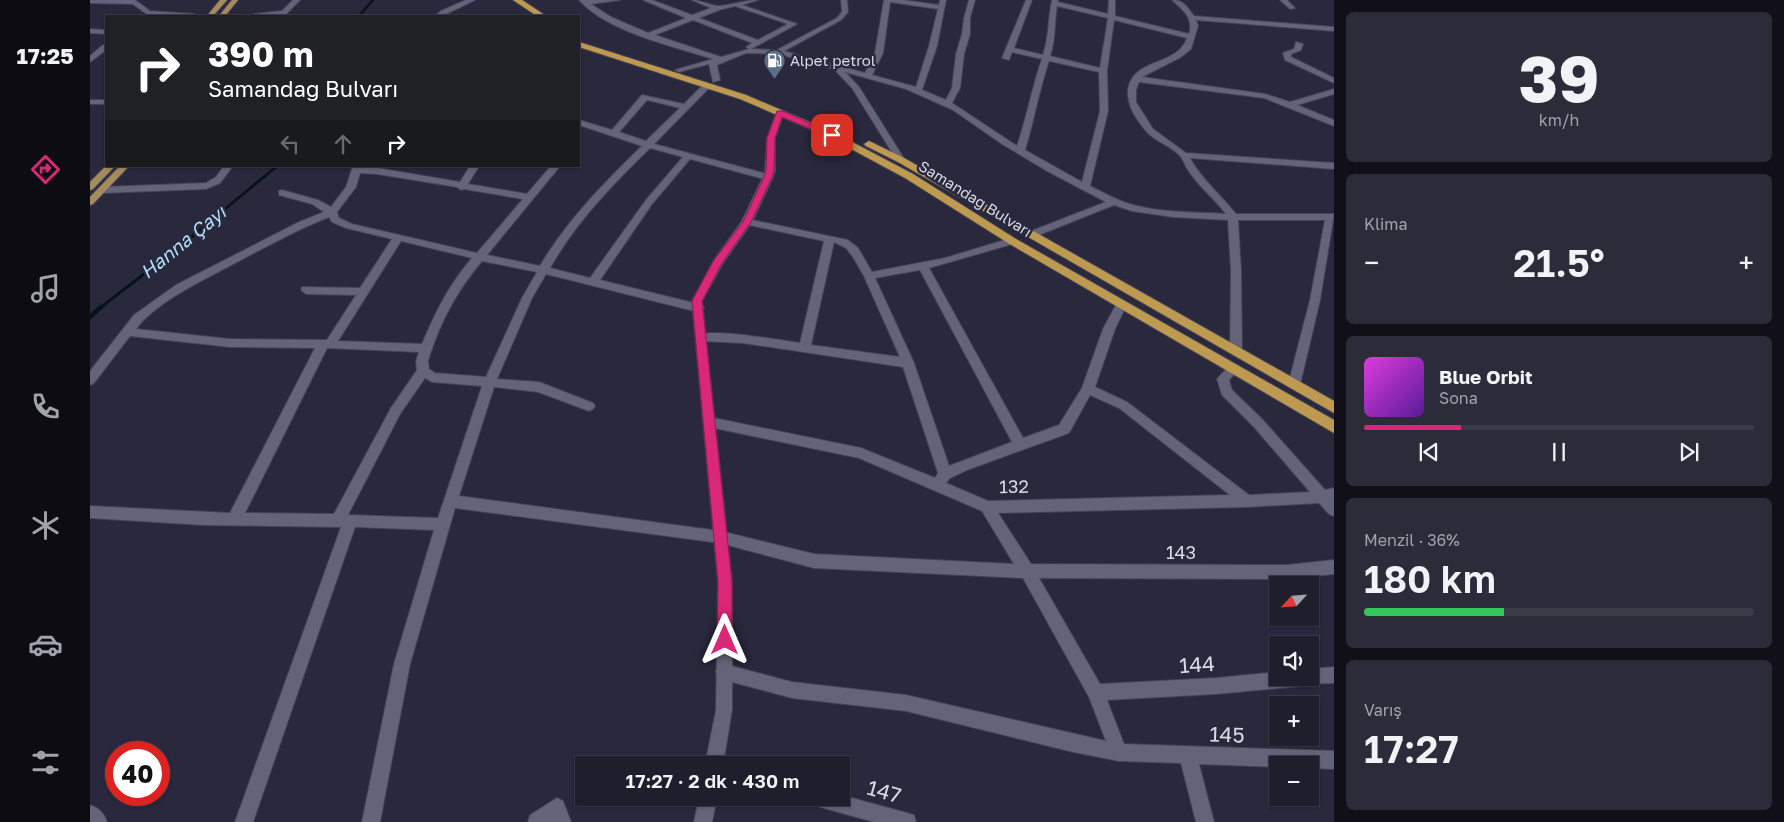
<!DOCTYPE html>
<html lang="tr">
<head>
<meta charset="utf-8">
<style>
	:root { --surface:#1f1e2d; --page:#2c2b39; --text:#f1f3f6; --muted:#a1a2aa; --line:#3c3c49; --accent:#db2777 }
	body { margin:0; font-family:"Golos Text",sans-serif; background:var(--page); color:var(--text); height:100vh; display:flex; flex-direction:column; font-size:19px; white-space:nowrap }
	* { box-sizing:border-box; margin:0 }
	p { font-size:16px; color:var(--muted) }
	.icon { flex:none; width:28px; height:28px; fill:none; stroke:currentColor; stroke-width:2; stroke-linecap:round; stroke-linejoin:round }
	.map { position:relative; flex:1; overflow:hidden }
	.panel { display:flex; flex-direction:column; gap:12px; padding:12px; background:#111019; width:450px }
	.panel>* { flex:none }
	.guide { position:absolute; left:15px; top:15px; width:475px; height:152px; border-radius:0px; box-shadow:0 1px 4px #0004,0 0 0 1px var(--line); background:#202124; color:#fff; overflow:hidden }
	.needle { width:32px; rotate:244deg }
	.tools { position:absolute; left:1179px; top:576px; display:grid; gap:10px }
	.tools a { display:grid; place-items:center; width:50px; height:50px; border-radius:0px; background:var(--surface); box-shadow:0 1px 4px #0004,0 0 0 1px var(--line); font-size:25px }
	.speed { position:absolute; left:15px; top:741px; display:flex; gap:10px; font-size:25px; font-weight:700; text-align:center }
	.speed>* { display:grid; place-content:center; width:65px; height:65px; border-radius:50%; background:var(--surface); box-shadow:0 1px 4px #0004,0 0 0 1px var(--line); line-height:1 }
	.speed .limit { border:8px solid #d22; background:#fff; color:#111 }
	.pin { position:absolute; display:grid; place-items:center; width:42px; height:42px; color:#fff; margin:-21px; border-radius:10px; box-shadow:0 2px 8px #0006 }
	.me { position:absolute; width:55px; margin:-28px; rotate:0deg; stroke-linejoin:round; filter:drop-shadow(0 0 4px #0008) }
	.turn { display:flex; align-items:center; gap:18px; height:105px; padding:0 20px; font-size:22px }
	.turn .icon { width:65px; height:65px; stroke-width:2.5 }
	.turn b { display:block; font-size:35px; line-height:42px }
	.lanes { display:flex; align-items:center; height:48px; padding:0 20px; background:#0003; justify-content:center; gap:25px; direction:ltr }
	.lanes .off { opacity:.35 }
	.big { font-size:38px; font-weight:600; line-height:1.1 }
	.panel .tile { flex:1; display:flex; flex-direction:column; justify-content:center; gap:8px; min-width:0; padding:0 18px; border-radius:8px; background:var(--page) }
	.panel .dial { align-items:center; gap:0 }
	.dial b { font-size:65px; line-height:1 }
	.song { display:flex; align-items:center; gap:15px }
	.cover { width:60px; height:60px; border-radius:8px; background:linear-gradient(135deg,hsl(300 70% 55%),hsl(270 70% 35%)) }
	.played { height:5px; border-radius:2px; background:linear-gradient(90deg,var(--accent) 25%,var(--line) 25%) }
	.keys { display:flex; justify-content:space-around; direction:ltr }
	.heat { display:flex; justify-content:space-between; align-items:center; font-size:28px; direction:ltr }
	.charge { height:8px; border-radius:4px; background:linear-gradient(90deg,#34c759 36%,var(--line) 0) }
	.trip { position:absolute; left:485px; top:756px; width:275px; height:50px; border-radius:0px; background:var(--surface); box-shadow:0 1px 4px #0004,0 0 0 1px var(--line); font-weight:600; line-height:50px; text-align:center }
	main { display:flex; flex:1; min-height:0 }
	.tab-bar { display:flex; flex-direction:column; width:90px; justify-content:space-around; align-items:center; background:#0c0c12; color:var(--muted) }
	.tab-bar .icon { width:35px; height:35px }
	.tab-bar .current { color:var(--accent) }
	.tab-bar b { font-size:22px; color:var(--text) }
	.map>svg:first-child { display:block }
</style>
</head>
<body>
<main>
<nav class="tab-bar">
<b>17:25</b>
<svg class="icon current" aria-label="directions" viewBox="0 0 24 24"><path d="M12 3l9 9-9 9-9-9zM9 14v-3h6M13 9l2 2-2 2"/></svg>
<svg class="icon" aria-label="music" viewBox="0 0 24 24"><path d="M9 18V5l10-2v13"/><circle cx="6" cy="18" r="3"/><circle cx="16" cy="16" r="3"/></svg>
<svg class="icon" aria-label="phone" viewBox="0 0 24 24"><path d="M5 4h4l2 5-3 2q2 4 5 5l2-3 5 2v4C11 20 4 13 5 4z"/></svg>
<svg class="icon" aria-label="climate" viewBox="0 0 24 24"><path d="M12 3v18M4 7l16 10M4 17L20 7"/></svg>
<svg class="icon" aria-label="car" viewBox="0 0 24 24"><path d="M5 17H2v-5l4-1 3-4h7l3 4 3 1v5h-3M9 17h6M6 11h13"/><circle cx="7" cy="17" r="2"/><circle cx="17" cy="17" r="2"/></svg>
<svg class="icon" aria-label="filters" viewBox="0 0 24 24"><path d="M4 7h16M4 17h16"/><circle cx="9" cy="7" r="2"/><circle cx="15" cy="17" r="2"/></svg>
</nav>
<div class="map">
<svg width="1244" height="822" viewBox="0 0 1244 822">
	<rect width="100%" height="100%" fill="#29283c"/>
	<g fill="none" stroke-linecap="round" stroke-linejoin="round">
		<path stroke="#07131b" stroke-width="2.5" d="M269 16 283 0"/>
		<path stroke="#07131b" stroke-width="3" d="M10 308 93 244 187 166"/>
		<path stroke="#07131b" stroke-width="4.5" d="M0 317 11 307"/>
		<defs>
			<g id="minor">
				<path d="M0 0H45L60 11 104 14 107 16 58 15 43 4 0 3Z"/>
				<path d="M203 0H210L197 13V16H161L164 14 192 11Z"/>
				<path d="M376 0H385L352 16H345L351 11Z"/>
				<path d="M489 0H530L501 4 521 17 558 33 596 18 553 0H562L602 15 621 8 602 0C611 0 620 6 629 6 642 5 655 0 668 0L652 5 707 24 661 49 687 50 747 18 752 12 751 0H757L758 12 751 20 694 51 775 73 785 53 794 0H813L849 5 850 0H856L847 46 832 90 856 100 862 88 866 54 872 34 874 18 879 0H885L880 18V34L874 54 870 88 862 103 927 146C937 117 942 87 952 59L922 52 919 60 912 58 936 0H942L924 48 953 55C959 38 958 18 962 0H968V2L1018 14 1019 0H1025V16L1099 34C1104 18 1093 10 1082 0 1094 0 1097 7 1104 16L1244 27V31L1106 20 1108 26 1101 49 1091 57 1052 77 1175 94 1200 102 1244 89V94L1207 105 1244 120V126L1174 98 1049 82 1046 90V102L1063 129 1096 153 1244 163V169L1100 158C1111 179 1131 195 1146 214H1244L1230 300 1210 385 1208 388H1200L1198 385 1220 300 1235 220H1148L1151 271 1152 352 1146 356 1140 352 1141 271 1138 220 1083 217 1042 211 1024 205 944 237H936V233L1016 202 957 171 912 144 863 110 816 89 755 72 769 87 815 160 814 162H808L762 88 744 69 688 54 656 53 627 65 630 80 623 82 619 64 589 72 585 70 623 59C582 46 518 32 489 0ZM800 2 848 9 839 46 826 87 782 75 793 53ZM645 6 698 24 668 40 609 18 629 10ZM967 6 1018 18 1010 68 960 56C966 40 964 23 967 6ZM603 20 662 43 656 47 659 49 631 57 565 35ZM1024 20 1097 38C1089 62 1057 59 1043 77 1030 95 1044 118 1057 132 1066 142 1082 146 1091 157 1094 161 1095 166 1098 170 1108 186 1124 198 1136 214 1105 212 1073 213 1043 205 1028 201 1014 193 1000 186L1018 111 1017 71ZM959 61 1009 72 1010 111 992 182 935 150C944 121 949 90 959 61Z"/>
				<path d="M1190 0H1197L1205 8 1200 9Z"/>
				<path d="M0 29 16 30V34L0 33Z"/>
				<path d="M1206 42 1213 44 1211 50 1201 54V57L1244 78V83L1195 60 1193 53 1204 49Z"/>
				<path d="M13 45H16V50L0 62V56Z"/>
				<path d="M615 83 622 85 564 144 681 175 683 177 678 180 600 159 562 204 510 280 612 305 614 308 612 311 608 312 456 274 442 298 407 379 449 382 503 403 505 406 503 409 499 411 448 392 404 387 369 496 630 531 724 554 924 564 892 511 769 458 619 427 615 426 613 422 615 418 619 417 771 448 845 478 848 473 813 367 653 343 611 341 605 337C613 326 694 341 710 343L734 241 654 224V220L657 219 758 240 768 248 782 272 855 258 918 239H926V243L839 268 933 438 969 425 992 388 1013 329 1028 301 1032 300 1037 304 1025 329 1005 387 1037 402 1159 495 1220 492 1164 427 1132 395 1127 379 1140 365H1148L1150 368 1139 380 1142 390 1172 419 1235 490 1244 488V516L1239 514 1229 503 1157 507 908 513 941 564 1197 565 1244 560V574L1197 579 949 578 1010 684 1126 678 1188 672V678H1220V669L1244 667V683L1217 684 1211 686 1126 694 1017 700 1034 744 1244 751V769L1220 768V765H1188V767L1109 764 1124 822H1106L1091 763 1029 761 983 752 816 711 702 698 634 680 628 678 626 672 628 666 634 664 702 682 816 695 1016 741 999 697 933 578 724 568 630 543 365 508 320 664 290 822H272L304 664 344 530 265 527 163 822H145L251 527 113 525 0 518V506L140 513 225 348 140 347 40 336 4 383 0 385V371L44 315 86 285 209 222 234 212 222 204 189 195V191L192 190 228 200 241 207 256 187 263 166 287 168 370 182 380 166H389L378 184 437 194 461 166H470L397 255 450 266C477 220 514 183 552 146L489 125V120L522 130 552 95 594 104ZM557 100 590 108 556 141 529 132ZM560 148 593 157 556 200 500 278 460 268C486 222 522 185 560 148ZM270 173 287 174 367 187 371 190 374 189 433 199 387 253 262 224 249 218 247 212 266 187ZM239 217 242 222 256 228 302 239 270 288 212 287 211 290 216 294 266 295 237 340 140 339 46 329C67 301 114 280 145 263 176 247 206 230 239 217ZM311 241 382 258C357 288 347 309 332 344L248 341ZM744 242 756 248 763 257 774 276 810 357 721 345ZM392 261 447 272 432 298 396 377 345 373 339 369 338 361C350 322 366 292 392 261ZM830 270 922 442 859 466 824 363 785 278ZM237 348 329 352 326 361 327 370 301 408 244 514 155 513ZM335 378 342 382 392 386 348 518 258 515 310 414ZM1000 395 1029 408 1140 495 898 501 856 483 860 478 877 470 979 433Z"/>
				<rect x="0" y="100" width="16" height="4"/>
				<path d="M134 166H143L130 183 116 189 12 193 7 190 12 187 116 183 126 177Z"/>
				<path d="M751 795 817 813 824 815 826 822H784L730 807 724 804 721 798H751Z"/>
				<path d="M467 798 473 801 481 822H438L440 815Z"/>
				<path d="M0 805C9 808 14 813 17 822H0Z"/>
			</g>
			<g id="tertiary">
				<path d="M687 111 694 113 685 138V171L683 177 662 222 633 263 612 301 642 582V710L633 765H615L626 710 628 582 602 301 624 260 652 221 673 177 675 171 677 138Z"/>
				<path d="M609 798H627L622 822H604Z"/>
			</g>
			<g id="primary">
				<path d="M130 0H137L123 16H117Z"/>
				<path d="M142 0H148L135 16H129Z"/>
				<path d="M16 166H25L3 189 0 190V182Z"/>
				<path d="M30 166H39L3 204 0 205V197Z"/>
			</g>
			<g id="trunk">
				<path d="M423 0H432L456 16H447Z"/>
				<path d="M489 42 656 95 745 133 823 174 926 239 1244 420V433L918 243 815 178 739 137 650 99 489 47Z"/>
				<path d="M779 141 814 158 1244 401V413L808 162 776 146 774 144Z"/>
			</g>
		</defs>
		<use href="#minor" stroke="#454455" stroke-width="2"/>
		<use href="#tertiary" stroke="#454455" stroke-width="2"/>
		<use href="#primary" stroke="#454455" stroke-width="2"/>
		<use href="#trunk" stroke="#454455" stroke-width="2"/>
		<use href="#minor" fill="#63637a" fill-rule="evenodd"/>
		<use href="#tertiary" fill="#63637a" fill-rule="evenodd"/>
		<use href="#primary" fill="#a78c5b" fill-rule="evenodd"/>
		<use href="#trunk" fill="#be9a50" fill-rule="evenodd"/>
	</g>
	<path fill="#db2777" stroke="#8e194d" d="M687 111H693L746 135 740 137 692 117 685 138 684 170 682 177 661 222 632 263 612 301 642 582V640L640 645 635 648 630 645 627 640 628 582 602 301 624 260 653 222 674 177 676 170 677 138Z"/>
	<defs>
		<symbol id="fuel-pin" viewBox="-11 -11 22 30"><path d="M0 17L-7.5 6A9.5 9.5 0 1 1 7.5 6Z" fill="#5c6f8a" stroke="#29283c"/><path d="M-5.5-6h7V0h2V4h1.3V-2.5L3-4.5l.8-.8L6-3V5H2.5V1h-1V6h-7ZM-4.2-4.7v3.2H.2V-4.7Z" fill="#fff"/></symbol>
	</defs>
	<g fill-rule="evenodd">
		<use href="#fuel-pin" x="672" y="48" width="25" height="34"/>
	</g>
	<g text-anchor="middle" stroke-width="5" stroke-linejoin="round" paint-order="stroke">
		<g font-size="15" fill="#d8d9e6" stroke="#29283c" text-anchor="start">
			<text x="700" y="66">Alpet petrol</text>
		</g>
		<g font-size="15" fill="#d8d9e6" stroke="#29283c">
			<text transform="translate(885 199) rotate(32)" y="5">Samandağ Bulvarı</text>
		</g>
		<g font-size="18" fill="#d8d9e6" stroke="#29283c">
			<text transform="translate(924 487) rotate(-1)" y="6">132</text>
			<text x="1091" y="559">143</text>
		</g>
		<g font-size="19" font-style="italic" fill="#b1defa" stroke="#29283c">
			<text transform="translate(93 242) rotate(-39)" y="7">Hanna Çayı</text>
		</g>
		<g font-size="21" fill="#d8d9e6" stroke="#29283c">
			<text transform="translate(1107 665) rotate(-4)" y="7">144</text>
			<text transform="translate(1137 735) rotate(2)" y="7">145</text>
			<text transform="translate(794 792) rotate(16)" y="7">147</text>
		</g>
	</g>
</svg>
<div class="tools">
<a><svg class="needle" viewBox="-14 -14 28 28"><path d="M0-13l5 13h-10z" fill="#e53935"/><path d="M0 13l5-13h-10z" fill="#a1a2aa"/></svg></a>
<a><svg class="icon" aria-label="sound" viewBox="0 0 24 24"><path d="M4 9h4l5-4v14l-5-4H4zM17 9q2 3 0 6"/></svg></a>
<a>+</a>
<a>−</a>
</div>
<div class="speed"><div class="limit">40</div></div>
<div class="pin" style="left:742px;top:135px;background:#d93025"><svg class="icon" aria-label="arrive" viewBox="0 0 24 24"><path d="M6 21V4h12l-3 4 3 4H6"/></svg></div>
<svg class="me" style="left:635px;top:640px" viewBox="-20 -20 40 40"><path d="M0-17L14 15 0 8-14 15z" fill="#db2777" stroke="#fff" stroke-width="4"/></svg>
<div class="trip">17:27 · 2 dk · 430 m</div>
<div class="guide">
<div class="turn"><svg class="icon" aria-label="right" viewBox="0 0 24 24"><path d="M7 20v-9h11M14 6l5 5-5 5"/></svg><div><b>390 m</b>Samandağ Bulvarı</div></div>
<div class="lanes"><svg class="icon off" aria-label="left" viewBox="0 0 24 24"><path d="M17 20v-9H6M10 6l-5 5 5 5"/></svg><svg class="icon off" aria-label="ahead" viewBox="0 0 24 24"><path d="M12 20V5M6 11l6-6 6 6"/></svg><svg class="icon" aria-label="right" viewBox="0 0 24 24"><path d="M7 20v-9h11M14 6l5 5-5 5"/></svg></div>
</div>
</div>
<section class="panel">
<div class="tile dial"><b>39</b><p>km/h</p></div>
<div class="tile"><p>Klima</p>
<div class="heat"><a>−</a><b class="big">21.5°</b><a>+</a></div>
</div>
<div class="tile">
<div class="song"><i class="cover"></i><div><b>Blue Orbit</b><p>Sona</p></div></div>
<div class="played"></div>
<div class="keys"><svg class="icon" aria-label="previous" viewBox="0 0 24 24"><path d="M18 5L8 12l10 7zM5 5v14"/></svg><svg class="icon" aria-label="pause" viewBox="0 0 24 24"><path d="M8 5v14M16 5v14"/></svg><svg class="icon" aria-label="next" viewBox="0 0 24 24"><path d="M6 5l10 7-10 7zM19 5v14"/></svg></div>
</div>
<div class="tile"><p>Menzil · 36%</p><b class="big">180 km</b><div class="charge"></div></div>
<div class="tile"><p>Varış</p><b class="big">17:27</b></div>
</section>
</main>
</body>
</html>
